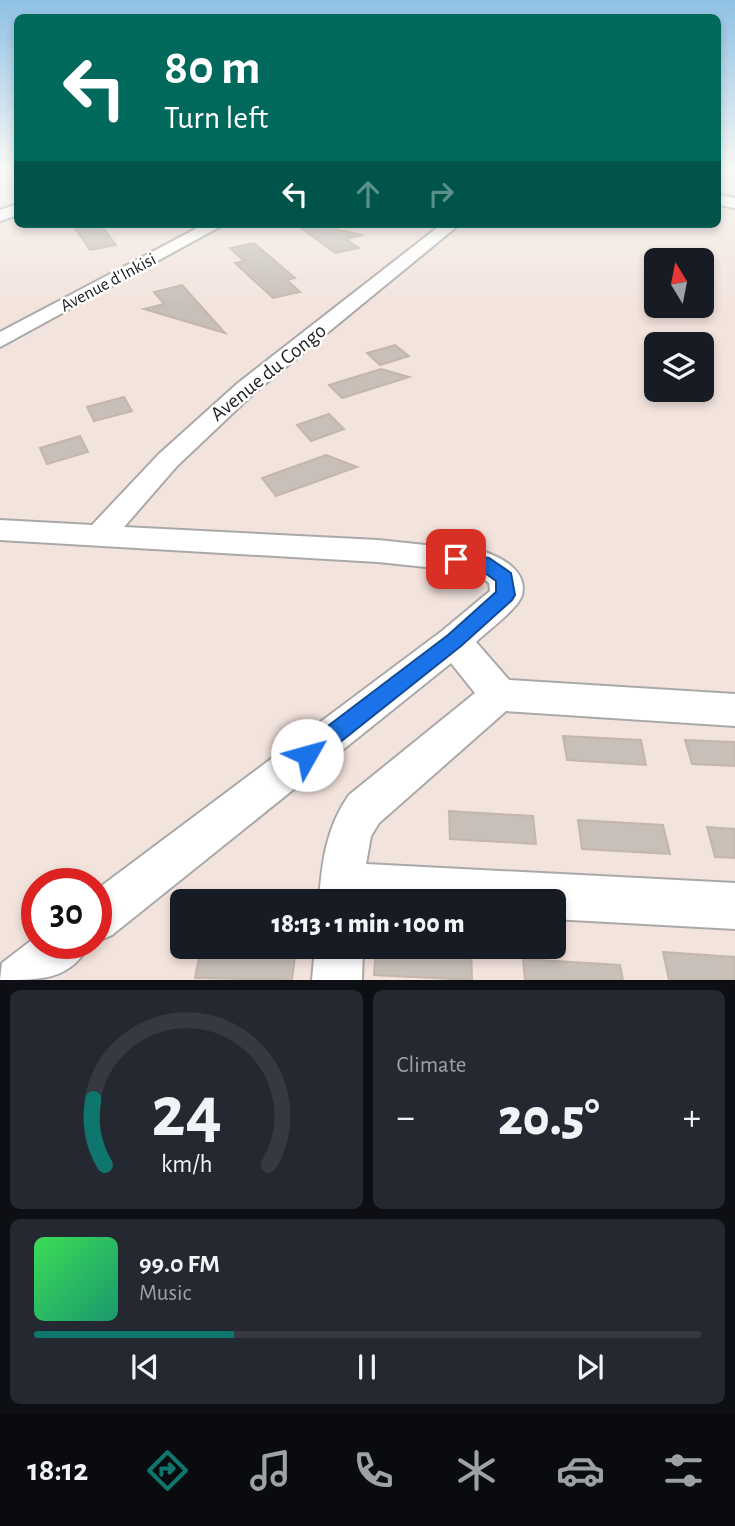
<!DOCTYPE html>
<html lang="en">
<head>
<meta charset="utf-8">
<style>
	:root { --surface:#171b24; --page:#242831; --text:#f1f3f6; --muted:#9ea1a6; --line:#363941; --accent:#0f766e }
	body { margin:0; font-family:"Alegreya Sans",sans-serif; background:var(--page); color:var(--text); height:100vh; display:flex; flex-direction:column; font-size:26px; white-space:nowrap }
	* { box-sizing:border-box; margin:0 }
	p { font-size:23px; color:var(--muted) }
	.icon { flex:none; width:38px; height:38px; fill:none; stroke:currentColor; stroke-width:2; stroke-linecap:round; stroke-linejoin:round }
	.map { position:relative; height:980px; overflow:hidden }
	.sheet { display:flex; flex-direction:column; gap:10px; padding:10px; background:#0d0f14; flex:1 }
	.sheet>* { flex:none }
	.banner { position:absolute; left:14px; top:14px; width:707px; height:214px; border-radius:10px; box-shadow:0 4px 10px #0003; background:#00695c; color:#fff; overflow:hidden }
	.needle { width:46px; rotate:350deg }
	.tools { position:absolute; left:644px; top:248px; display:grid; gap:14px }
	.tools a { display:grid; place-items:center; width:70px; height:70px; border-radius:10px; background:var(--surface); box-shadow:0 4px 10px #0003; font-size:35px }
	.speed { position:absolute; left:21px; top:868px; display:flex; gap:14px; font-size:35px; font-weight:700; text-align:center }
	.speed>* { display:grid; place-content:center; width:91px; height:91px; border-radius:50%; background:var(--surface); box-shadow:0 4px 10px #0003; line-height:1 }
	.speed .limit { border:10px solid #d22; background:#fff; color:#111 }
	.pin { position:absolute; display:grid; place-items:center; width:60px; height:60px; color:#fff; margin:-30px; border-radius:14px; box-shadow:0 4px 10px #0006 }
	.me { position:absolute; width:77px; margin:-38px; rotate:52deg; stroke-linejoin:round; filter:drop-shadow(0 0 5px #0008) }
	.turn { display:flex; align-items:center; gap:24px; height:147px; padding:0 35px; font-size:32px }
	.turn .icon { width:91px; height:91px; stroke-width:2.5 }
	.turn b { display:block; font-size:49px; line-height:60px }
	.lanes { display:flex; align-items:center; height:66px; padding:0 35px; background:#0003; justify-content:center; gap:35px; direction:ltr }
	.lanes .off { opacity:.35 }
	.big { font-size:52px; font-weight:800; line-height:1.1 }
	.sheet .card { flex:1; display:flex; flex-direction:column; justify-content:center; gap:10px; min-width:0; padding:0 24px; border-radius:10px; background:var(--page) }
	.sheet .dial { align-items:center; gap:0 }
	.dial svg { height:182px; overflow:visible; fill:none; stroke:var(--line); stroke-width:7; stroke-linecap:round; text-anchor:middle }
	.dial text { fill:var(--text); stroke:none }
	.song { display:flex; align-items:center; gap:21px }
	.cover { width:84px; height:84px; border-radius:10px; background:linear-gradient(135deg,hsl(130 70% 55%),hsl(160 70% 35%)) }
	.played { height:7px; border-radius:4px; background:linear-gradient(90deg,var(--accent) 30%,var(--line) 30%) }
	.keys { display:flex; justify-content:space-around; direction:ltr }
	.heat { display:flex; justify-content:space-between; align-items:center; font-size:38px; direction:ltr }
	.sheet .tiles { flex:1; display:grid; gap:10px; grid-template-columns:1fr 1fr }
	.card:last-child { grid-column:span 2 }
	.trip { position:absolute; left:170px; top:889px; width:396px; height:70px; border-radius:10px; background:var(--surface); box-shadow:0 4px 10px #0003; font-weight:800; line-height:70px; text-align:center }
	.dock { display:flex; height:112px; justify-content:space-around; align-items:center; background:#090b0e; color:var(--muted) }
	.dock .icon { width:49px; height:49px }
	.dock .selected { color:var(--accent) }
	.dock b { font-size:32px; color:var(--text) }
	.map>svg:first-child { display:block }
</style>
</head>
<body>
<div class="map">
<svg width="735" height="980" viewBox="0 0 735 980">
	<rect width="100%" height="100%" fill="#f2efe9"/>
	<path fill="#f3e3dd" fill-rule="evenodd" d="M0 170H17L18 224H718V170H735V980H0ZM656 261H702V306H656ZM656 345H702V390H656ZM37 884H96V943H37ZM182 901H553V947H182Z"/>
	<g fill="#c7bfb8" stroke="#c4b6ab" stroke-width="2">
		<path d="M72 224H100L116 245 90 250Z"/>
		<path d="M296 224H311L363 235 346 239 359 248 335 253Z"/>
		<path d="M254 243 295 278 287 280 300 292 273 298 235 263 244 261 230 248Z"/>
		<path d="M182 285 225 333 144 309 164 304 154 292Z"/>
		<path d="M395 345 409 356 380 365 367 353Z"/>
		<path d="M381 369 409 377 342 398 329 385Z"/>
		<path d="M124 397 132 411 94 421 87 407Z"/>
		<path d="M329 414 344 429 311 441 297 425Z"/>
		<path d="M80 436 88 452 47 464 40 448Z"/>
		<path d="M326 455 357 467 276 496 262 478Z"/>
		<path d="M563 736 641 740 646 765 567 760Z"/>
		<path d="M685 740 735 742V766L692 764Z"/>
		<path d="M449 811 533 816 536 844 450 839Z"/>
		<path d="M578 820 663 825 670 854 582 849Z"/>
		<path d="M707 827 735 829V858L715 857Z"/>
		<path d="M201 947 296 948 292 980 195 978Z"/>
		<path d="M376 947H471L472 980 374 975Z"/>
		<path d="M663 952 735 957V980H669Z"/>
		<path d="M523 959 620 965 623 980H525Z"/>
	</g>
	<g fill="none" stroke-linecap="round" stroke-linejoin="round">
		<defs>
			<g id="minor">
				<path d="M718 195 735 198V208L718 205Z"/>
				<path d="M18 204V215L0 221V210Z"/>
				<path d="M205 224H225L0 347V332Z"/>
				<path d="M442 224H460L254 393 177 466 124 527 378 540 482 551C501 557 528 571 522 595 519 608 486 632 476 642L509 680 735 694V726L506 711 379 823 371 836 366 864 735 883V929L553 919V901H319C322 862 326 828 349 795L475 693 451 663 112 935 96 942V890L442 631 490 591 489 583 474 572 378 562 0 540V520L92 525 159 454 238 383Z"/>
				<path d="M37 936V943H90C71 980 42 980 0 980L2 963Z"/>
				<path d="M315 947H363L362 980H312Z"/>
			</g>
		</defs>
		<use href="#minor" stroke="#a9a9a9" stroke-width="4"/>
		<use href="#minor" fill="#fff" fill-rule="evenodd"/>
	</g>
	<linearGradient id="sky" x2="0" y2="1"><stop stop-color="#8fc0e4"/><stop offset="0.55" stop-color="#f9f8f5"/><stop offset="1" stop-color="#f9f8f5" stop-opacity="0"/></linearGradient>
	<rect width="735" height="307" fill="url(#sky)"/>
	<path fill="#1a73e8" stroke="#114b97" stroke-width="2" d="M456 553 489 558 511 573 515 595 512 600 461 646 315 762 307 765 299 762 295 755 299 748 448 635 496 592V581L478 568 450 564 447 559 450 555Z"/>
	<g text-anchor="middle" stroke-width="5" stroke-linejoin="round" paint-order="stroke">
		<g font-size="18" fill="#222" stroke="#fff">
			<text transform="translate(108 282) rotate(-28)" y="6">Avenue d'Inkisi</text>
		</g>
		<g font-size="21" fill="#222" stroke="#fff">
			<text transform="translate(268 372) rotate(-39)" y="7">Avenue du Congo</text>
		</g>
	</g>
</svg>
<div class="tools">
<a><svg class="needle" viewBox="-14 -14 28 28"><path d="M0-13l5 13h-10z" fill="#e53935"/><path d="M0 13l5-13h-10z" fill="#9ea1a6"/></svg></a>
<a><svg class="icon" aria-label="layers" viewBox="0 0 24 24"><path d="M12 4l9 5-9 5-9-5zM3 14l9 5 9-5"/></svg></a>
</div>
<div class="speed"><div class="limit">30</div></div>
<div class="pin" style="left:456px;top:559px;background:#d93025"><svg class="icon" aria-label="arrive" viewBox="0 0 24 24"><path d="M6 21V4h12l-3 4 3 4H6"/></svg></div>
<svg class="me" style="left:307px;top:755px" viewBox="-20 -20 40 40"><circle r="19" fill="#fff"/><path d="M0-13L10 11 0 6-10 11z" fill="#1a73e8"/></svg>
<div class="trip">18:13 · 1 min · 100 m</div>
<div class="banner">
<div class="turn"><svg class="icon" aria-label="left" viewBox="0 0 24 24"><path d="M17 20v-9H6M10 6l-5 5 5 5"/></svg><div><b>80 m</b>Turn left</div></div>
<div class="lanes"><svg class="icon" aria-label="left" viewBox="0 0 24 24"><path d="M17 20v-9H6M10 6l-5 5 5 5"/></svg><svg class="icon off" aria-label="ahead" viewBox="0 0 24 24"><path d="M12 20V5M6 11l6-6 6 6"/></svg><svg class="icon off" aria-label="right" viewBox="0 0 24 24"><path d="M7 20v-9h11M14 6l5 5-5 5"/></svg></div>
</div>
</div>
<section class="sheet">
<div class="tiles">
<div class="card dial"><svg viewBox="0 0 100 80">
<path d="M14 69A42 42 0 1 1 86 69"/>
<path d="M14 69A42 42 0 0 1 9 40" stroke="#0f766e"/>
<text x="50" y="56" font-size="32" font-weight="700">24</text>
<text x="50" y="72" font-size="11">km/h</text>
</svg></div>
<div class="card"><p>Climate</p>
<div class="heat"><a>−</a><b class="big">20.5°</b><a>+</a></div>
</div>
<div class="card">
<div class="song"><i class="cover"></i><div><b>99.0 FM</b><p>Music</p></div></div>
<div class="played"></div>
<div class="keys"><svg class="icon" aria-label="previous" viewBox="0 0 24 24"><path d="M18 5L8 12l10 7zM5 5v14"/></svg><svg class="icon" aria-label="pause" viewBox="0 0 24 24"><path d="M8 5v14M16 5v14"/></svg><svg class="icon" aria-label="next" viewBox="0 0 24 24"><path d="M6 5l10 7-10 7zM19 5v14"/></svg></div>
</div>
</div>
</section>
<nav class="dock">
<b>18:12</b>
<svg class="icon selected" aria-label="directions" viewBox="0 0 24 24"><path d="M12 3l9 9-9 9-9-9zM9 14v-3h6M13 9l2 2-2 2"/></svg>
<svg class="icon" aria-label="music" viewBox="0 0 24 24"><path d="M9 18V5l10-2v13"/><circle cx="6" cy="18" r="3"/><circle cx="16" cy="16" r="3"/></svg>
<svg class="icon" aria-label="phone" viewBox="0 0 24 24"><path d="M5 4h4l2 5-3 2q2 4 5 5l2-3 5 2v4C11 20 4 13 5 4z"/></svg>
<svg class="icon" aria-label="climate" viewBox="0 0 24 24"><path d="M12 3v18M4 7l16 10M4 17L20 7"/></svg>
<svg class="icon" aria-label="car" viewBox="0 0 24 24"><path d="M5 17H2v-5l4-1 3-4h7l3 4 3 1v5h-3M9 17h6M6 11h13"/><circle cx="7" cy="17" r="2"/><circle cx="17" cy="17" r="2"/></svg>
<svg class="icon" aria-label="filters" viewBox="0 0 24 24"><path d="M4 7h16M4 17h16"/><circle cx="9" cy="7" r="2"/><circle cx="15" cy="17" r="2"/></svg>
</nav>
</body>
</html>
